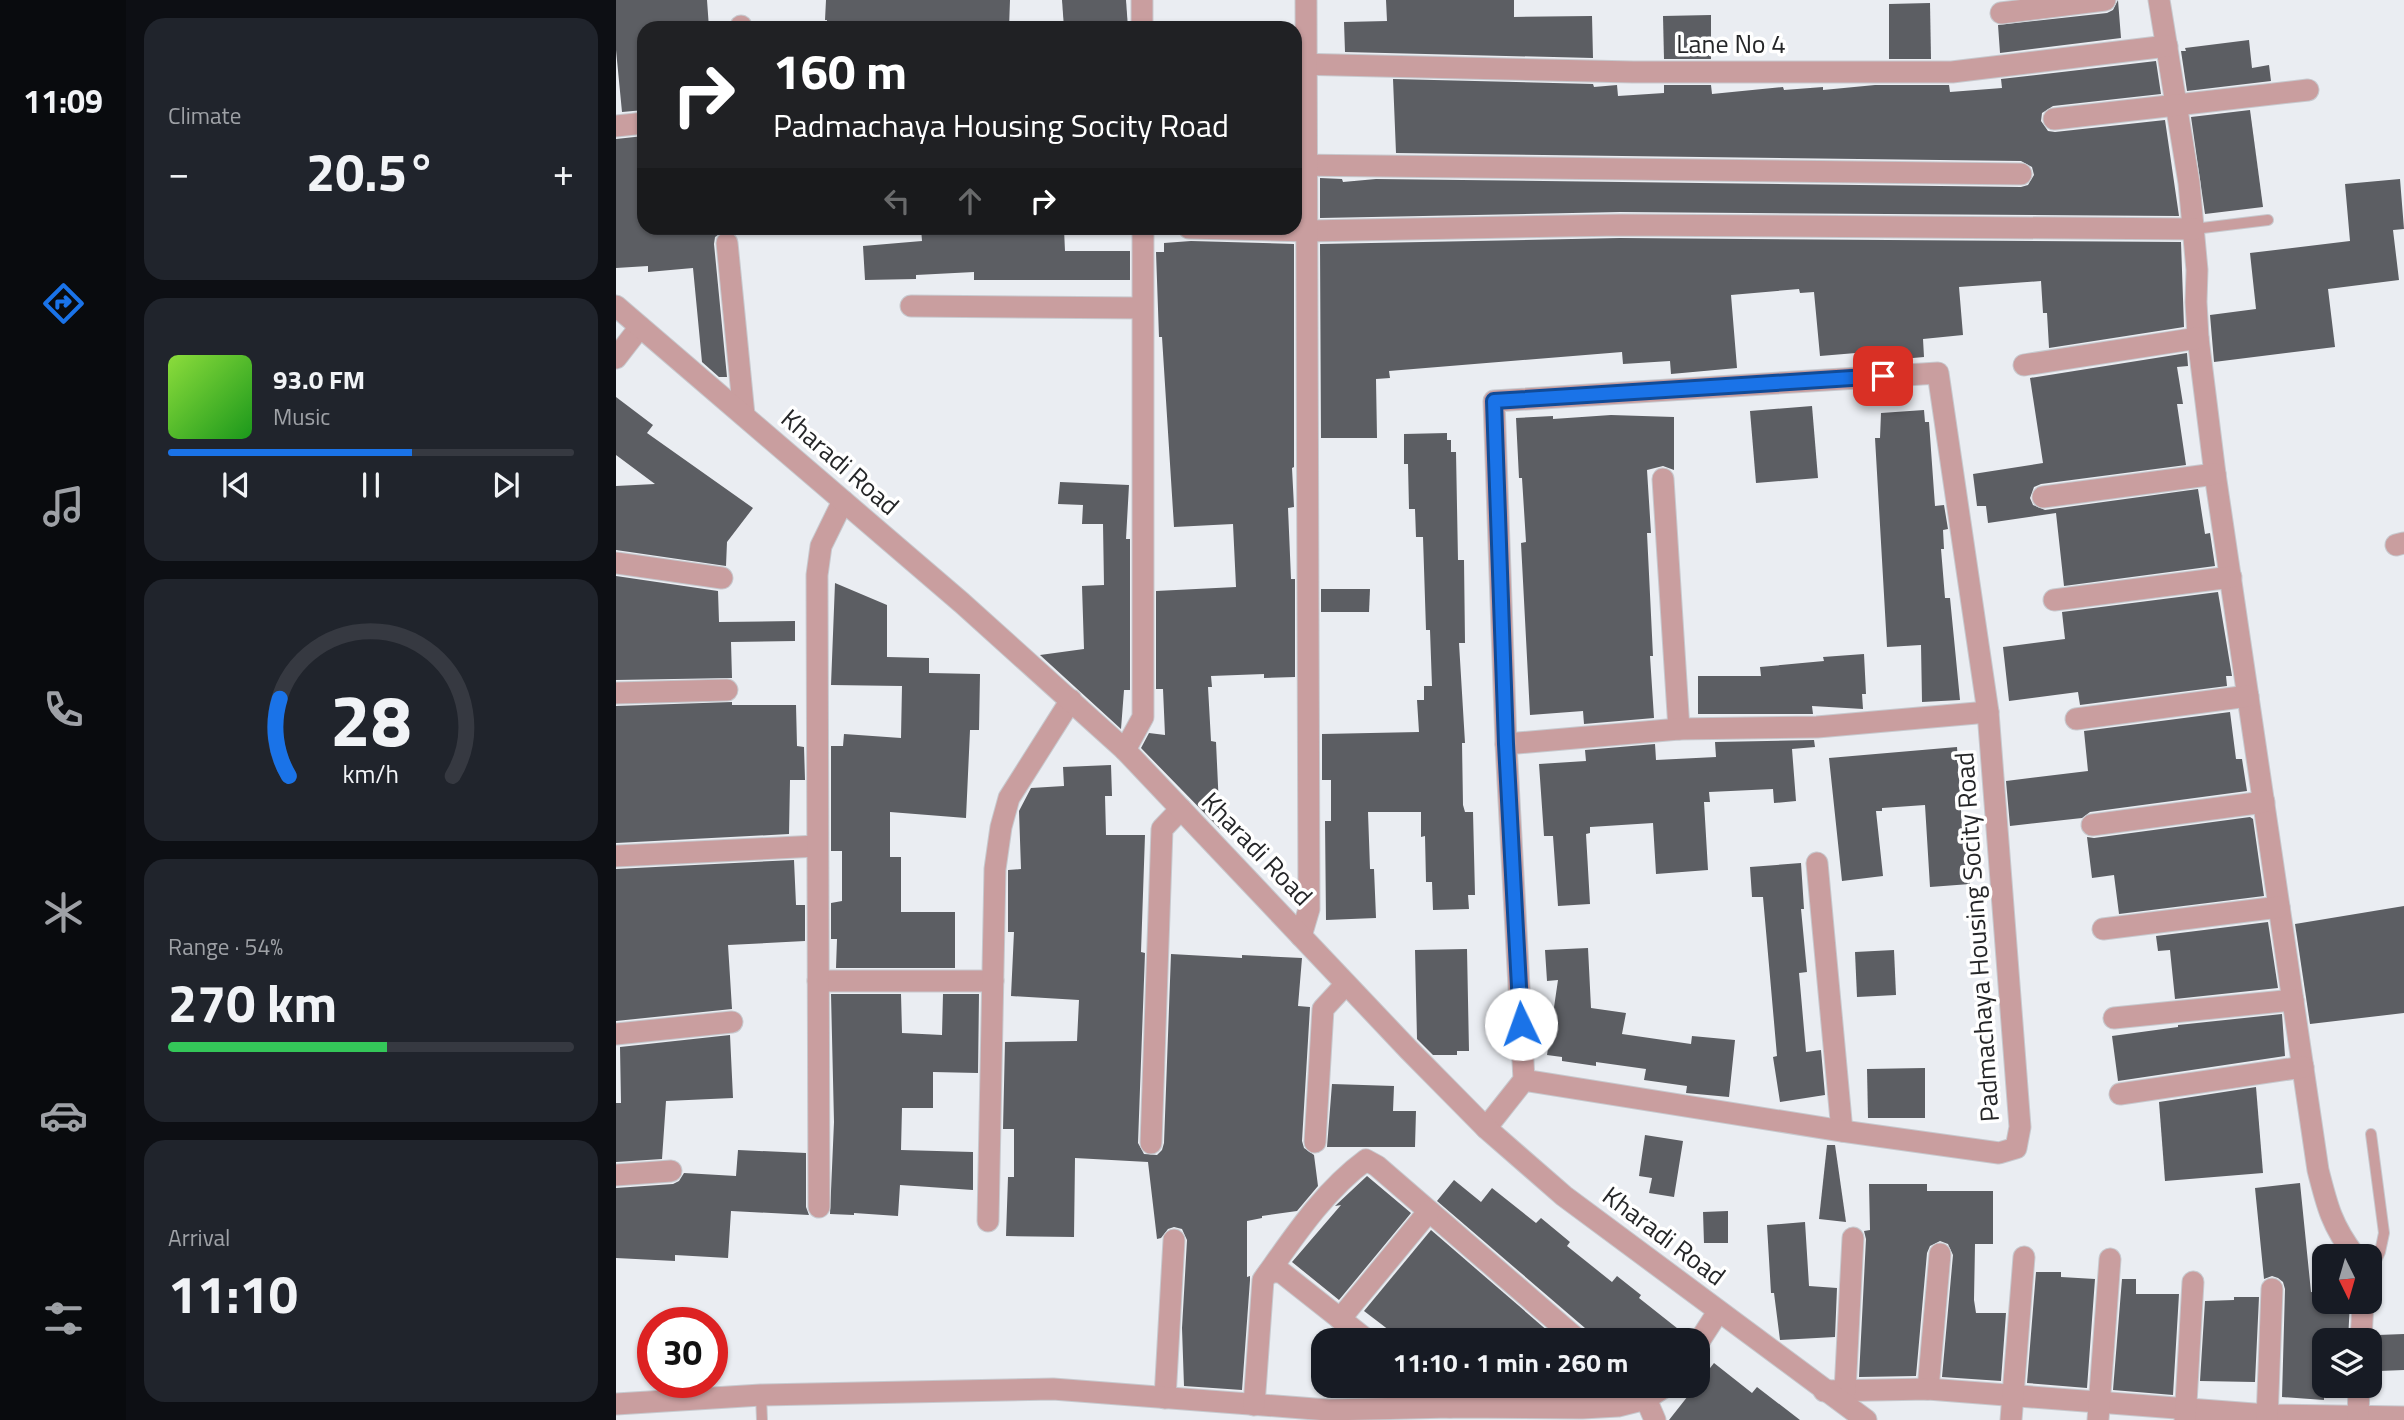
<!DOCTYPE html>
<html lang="en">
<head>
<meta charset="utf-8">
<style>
	:root { --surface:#171b24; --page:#20242c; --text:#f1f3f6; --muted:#9ea1a6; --line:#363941; --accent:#1a73e8 }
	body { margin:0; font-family:"Titillium Web",sans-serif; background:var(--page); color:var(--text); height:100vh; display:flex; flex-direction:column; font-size:26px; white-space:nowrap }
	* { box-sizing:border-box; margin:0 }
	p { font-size:23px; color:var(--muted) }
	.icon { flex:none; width:38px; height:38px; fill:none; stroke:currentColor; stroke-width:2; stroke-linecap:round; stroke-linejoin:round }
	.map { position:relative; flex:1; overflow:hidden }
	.sheet { display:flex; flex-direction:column; gap:18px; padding:18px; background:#0d0f14; width:490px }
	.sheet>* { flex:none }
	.guide { position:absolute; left:21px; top:21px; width:665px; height:214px; border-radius:21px; box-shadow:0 2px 5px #0004; background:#202124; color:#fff; overflow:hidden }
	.needle { width:46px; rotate:175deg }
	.buttons { position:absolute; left:1696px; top:1244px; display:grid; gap:14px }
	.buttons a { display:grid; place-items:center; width:70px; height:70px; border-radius:14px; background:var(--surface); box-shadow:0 2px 5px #0004; font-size:35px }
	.speed { position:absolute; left:21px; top:1307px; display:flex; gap:14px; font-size:35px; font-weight:700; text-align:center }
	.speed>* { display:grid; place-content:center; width:91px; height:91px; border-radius:50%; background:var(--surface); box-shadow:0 2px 5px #0004; line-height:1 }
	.speed .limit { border:10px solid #d22; background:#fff; color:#111 }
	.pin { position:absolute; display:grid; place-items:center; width:60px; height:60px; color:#fff; margin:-30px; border-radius:14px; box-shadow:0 4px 10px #0006 }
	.me { position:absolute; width:77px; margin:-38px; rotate:357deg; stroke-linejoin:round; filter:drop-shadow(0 0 5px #0008) }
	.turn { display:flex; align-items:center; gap:24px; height:147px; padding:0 21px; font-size:32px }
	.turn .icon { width:91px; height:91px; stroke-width:2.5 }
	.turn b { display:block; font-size:49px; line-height:60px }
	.lanes { display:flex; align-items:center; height:66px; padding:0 21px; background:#0003; justify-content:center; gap:35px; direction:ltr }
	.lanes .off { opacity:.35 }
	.big { font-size:52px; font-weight:700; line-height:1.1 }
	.sheet .card { flex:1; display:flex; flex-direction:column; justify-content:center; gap:10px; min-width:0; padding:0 24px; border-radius:21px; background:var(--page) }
	.sheet .dial { align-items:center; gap:0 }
	.dial svg { height:182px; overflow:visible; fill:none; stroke:var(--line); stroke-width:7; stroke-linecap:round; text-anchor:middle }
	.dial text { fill:var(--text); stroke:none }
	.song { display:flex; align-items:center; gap:21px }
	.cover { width:84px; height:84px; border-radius:10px; background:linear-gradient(135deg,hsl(90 70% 55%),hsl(120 70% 35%)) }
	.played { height:7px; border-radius:4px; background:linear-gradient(90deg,var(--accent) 60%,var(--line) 60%) }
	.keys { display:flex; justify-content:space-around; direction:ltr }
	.heat { display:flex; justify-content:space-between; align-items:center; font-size:38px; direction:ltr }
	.charge { height:10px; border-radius:5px; background:linear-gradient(90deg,#34c759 54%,var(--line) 0) }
	.trip { position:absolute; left:695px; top:1328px; width:399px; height:70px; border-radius:21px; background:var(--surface); box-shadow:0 2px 5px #0004; font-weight:700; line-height:70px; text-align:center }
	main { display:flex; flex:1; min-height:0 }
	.tab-bar { display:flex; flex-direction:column; width:126px; justify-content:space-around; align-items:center; background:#090b0e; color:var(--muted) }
	.tab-bar .icon { width:49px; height:49px }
	.tab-bar .active { color:var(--accent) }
	.tab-bar b { font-size:32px; color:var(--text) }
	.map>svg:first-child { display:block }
</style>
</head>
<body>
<main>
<nav class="tab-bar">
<b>11:09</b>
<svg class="icon active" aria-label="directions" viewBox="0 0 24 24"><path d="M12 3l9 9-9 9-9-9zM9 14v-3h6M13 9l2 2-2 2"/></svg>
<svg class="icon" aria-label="music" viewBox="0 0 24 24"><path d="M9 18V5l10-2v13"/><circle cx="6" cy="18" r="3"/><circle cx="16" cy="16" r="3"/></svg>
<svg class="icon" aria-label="phone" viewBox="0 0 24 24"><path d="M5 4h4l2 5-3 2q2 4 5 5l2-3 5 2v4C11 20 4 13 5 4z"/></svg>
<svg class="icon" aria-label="climate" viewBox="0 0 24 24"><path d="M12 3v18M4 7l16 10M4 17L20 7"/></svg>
<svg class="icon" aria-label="car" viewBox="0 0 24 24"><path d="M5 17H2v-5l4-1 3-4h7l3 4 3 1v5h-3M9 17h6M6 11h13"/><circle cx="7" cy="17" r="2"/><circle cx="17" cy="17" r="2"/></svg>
<svg class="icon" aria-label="filters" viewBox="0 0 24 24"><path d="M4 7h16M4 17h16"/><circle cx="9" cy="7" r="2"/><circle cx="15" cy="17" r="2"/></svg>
</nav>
<section class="sheet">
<div class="card"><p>Climate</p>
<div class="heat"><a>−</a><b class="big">20.5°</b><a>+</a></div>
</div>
<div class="card">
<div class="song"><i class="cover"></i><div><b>93.0 FM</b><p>Music</p></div></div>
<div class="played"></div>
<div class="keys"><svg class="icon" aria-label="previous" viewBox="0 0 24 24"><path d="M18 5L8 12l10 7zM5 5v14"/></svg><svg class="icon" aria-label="pause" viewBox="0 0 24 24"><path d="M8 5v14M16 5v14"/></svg><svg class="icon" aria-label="next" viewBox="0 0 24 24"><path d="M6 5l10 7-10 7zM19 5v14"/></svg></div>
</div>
<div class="card dial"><svg viewBox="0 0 100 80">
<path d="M14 69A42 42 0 1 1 86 69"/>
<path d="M14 69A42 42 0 0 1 10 35" stroke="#1a73e8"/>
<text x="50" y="56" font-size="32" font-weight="700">28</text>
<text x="50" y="72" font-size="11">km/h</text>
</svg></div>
<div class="card"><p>Range · 54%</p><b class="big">270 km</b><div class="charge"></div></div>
<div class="card"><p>Arrival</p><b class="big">11:10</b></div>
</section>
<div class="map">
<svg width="1788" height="1420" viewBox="0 0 1788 1420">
	<rect width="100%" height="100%" fill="#eaedf2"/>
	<g fill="#5c5e63">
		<path d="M0 0H91L93 28H28V110L6 112 0 50Z"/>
		<path d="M210 0H394L393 28 266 23V28H211V20H209Z"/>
		<path d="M446 0H510L512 28H448Z"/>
		<path d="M770 0H898V17L976 16 977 58 729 52 728 22 771 21Z"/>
		<path d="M1502 0 1505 38 1384 53 1382 25 1491 13 1497 10Z"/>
		<path d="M1314 3 1315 59H1273V4Z"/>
		<path d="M1095 15V59H1048L1047 16Z"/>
		<path d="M1633 40 1636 68 1653 65 1655 81 1571 91 1565 51H1570L1569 48Z"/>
		<path d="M1540 61 1545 94 1437 106 1426 113 1425 121 1432 131 1439 132 1549 120 1563 216 1004 212 704 218V178L726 179 727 182 760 179 1405 187 1412 185 1418 175 1416 167 1405 161 780 153 777 79 977 84 978 87 1001 85 1002 96 1048 93V85H1095L1096 94 1167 87 1168 90 1207 87V90L1259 85H1333L1334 92 1386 88 1385 79Z"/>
		<path d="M1634 110 1647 207 1589 214 1575 117Z"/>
		<path d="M28 136V228H109V230L99 237 98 244 111 377H103L86 362 77 268 32 272V266L0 268V139Z"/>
		<path d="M1784 179 1788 229 1777 230 1783 280 1712 289 1719 347 1598 362 1594 315 1640 309 1634 253 1734 241 1729 184Z"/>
		<path d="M305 228H406V231L448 229 449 251H514V280H358V272L300 275V279L249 280 247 246 306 241Z"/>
		<path d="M1004 238 1565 242 1568 327 1433 348 1431 313H1427L1425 281 1343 287 1347 335 1307 339 1308 357 1252 362V352L1204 356 1198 292 1184 293 1183 289 1115 295 1121 368 1055 374 1054 361 1007 364 1006 352 773 371 774 378 760 379 761 438H705L704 244Z"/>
		<path d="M575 241 678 244V467L676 468 678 507 672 508 675 579H679V677L648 678V674L595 676 596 687H592L595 741 600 742 604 829 525 748 533 733 549 735 547 689H540V591L620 587 617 524 558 527 546 337H543L540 252H548V243Z"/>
		<path d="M1571 353 1572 366 1561 367 1567 404H1561L1570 465 1425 484 1418 487 1414 498 1417 505 1429 510 1582 489 1589 534 1594 533 1599 566 1448 586 1440 513 1372 523 1370 506H1361L1357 474 1427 463 1414 378Z"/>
		<path d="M0 397 37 425 31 433 137 508 111 542 110 566 0 550V486L39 484 0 455Z"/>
		<path d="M1196 406 1202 478 1140 483 1134 411Z"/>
		<path d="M1308 410 1309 422H1313L1319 506 1328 505 1332 529 1327 530 1328 549H1325L1329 598H1334L1344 700 1306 702 1305 645 1271 647 1259 438H1264L1265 413Z"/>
		<path d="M995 415 1058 417V470L1047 466 1031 470 1035 533H1031L1037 656H1034L1038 718 968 724 967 711 914 715 905 543 910 542 906 478H903L900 418 937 416V419Z"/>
		<path d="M831 433V440H835V452H840L842 560H848L849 643H843L849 743H846L847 805 849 812H857L859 895H852L853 909 817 910 816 882H810L809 836 805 837V812H752L754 869H758L760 918 710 920 709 821H715V780H706V734L803 732 801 700H808V686H816L814 630H810L807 537H800L799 509H793L792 464H788V434Z"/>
		<path d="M444 482 513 485 510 539H514V690H508L505 729 424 655 468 649 466 586 488 585 487 524H466L467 505 442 504Z"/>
		<path d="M0 576 102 591 103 622 179 621V641L115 642 116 678 0 680Z"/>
		<path d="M219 583 271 605V657L313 658V673L364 674 363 730H354L350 818 274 812V857H285V912H339V968H220L221 939H215V903L226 901V851H215V746H227L228 734 285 738 286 686 215 685Z"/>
		<path d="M705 589H754L753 612H705Z"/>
		<path d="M1602 592 1616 676H1610L1611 686 1464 705 1462 692 1393 701 1387 647 1449 639 1446 612Z"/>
		<path d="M1248 654 1250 694H1246L1247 709 1196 706 1197 714H1082V676H1145L1144 667 1208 661 1207 657Z"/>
		<path d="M116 702V705H180L181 746 188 747 189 780H174L173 834 0 843V706Z"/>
		<path d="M1614 712 1620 759H1626L1631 791 1474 812 1466 818 1394 826 1390 781 1472 771 1468 731Z"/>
		<path d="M1198 740 1199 747 1176 749 1180 801 1158 803 1157 789 1093 792 1094 802H1088L1092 870 1040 874 1037 823 974 827V833L970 834 974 904 942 906 937 836H928L923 764 970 761 969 750 1039 744 1040 760 1100 757 1099 742Z"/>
		<path d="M1341 747 1346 826 1351 825 1354 884 1314 887 1309 805 1266 808V811H1260L1267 876 1226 881 1213 758Z"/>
		<path d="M495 765 496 796H489L490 835H529L525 952 529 953 522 1143 528 1154 541 1155 546 1150 548 1143 555 954 626 958V955L686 958 682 1006 694 1007 686 1141 688 1148 698 1155 702 1186 681 1211 646 1216V1218L631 1221V1277L634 1276V1280L626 1390 568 1386 566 1328 571 1240 566 1229 558 1227 552 1229 545 1238 541 1239 532 1162 459 1158 458 1237 390 1236 392 1177H398V1129H387L389 1042 461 1041 463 1000 395 996 398 932H392V870L405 869 403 811 415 788 448 786 447 767Z"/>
		<path d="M1634 817 1637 819 1648 896 1503 914 1498 875 1476 878 1471 837 1478 838Z"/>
		<path d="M178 860 180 905H189V941L112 945 116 1009 0 1021V869Z"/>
		<path d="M1185 863 1188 909H1185L1191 972 1183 973 1190 1052 1205 1050 1209 1095 1164 1102 1157 1057 1161 1056 1147 897H1136L1134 867Z"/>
		<path d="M1788 906V1013L1694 1024 1679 924Z"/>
		<path d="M1652 922 1662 988 1559 999 1554 950 1542 951 1540 936Z"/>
		<path d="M972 948 975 1008 1010 1013 1006 1034 1075 1044 1076 1036 1119 1040 1113 1097 1070 1093 1071 1086 1028 1080 1030 1069 980 1062V1066L946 1061V1057L931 1055 942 980 931 981 929 950Z"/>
		<path d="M851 949 853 1051H841V1055H817L801 1039 799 950Z"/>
		<path d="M1278 950 1280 995 1241 997 1239 952Z"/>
		<path d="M215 994H285L286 1033 326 1035 327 994H363L362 1073 317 1072V1108H286L285 1150 357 1152V1190L284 1185 282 1216 238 1213V1215L214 1214 218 1122Z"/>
		<path d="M1666 1014 1669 1056 1502 1081 1496 1036 1562 1027V1025Z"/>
		<path d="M114 1035 117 1098 50 1101 46 1159 0 1162V1103H5L4 1047Z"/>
		<path d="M1309 1068V1118H1252L1251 1069Z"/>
		<path d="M716 1084 778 1086 777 1111H800L799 1147H711Z"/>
		<path d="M1640 1087 1647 1173 1549 1181 1543 1102Z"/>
		<path d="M1029 1135 1067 1141 1058 1197 1033 1193 1036 1178 1023 1176Z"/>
		<path d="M1211 1145H1219L1230 1222 1203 1219Z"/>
		<path d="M122 1150 190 1153V1207L193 1215 115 1211 112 1258 59 1255V1261L0 1258V1188L57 1184 63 1181 68 1173 120 1176Z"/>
		<path d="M751 1176 795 1213 723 1300 676 1262 725 1205 719 1206Z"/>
		<path d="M838 1180 865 1202 876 1188 920 1223 925 1218 954 1242 951 1246 996 1282 1001 1276 1025 1295 1023 1298 1071 1336 1069 1340H983L821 1201Z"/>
		<path d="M1684 1183 1695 1292 1708 1293V1302H1734L1732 1340H1708V1400L1666 1397 1669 1289 1667 1282 1662 1278 1656 1276 1648 1279 1639 1188Z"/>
		<path d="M1253 1184H1311V1191H1377V1244H1359L1358 1300 1360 1313H1390L1385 1381 1326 1377 1337 1255 1332 1244 1324 1241 1314 1246 1311 1253 1300 1376 1243 1377 1250 1239 1248 1231 1254 1230Z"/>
		<path d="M1112 1211V1243H1088L1087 1212Z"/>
		<path d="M1189 1222 1193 1286 1221 1288 1219 1337 1164 1340 1158 1293H1155L1151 1225Z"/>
		<path d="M815 1230 933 1332 927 1340H786L748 1311Z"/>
		<path d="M1420 1272H1445V1277L1479 1279 1471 1388 1411 1383Z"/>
		<path d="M1506 1279H1520V1294H1563L1557 1395 1497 1390Z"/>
		<path d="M1618 1297H1643L1639 1382 1584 1381 1589 1301 1618 1300Z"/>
		<path d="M1788 1334V1370L1763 1371 1762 1335Z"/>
		<path d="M1098 1363 1136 1393 1141 1387 1184 1420H1053Z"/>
	</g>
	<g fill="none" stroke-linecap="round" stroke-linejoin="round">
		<defs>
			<g id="service">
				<path d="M1578 229 1652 220"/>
				<path d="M1754 1273 1764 1252 1768 1233 1755 1134"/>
				<path d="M145 1395 146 1420"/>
			</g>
			<g id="minor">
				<path d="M1543 0 1573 183 1581 270 1580 302 1582 338 1599 474 1702 1170C1711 1206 1716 1226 1739 1256"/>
				<path d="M1385 13 1489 0"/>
				<path d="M125 26V28"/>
				<path d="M526 28V0"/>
				<path d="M679 64 1017 72H1336L1551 46"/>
				<path d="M1438 119 1692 90"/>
				<path d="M0 126 28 123"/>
				<path d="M679 165 1405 174"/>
				<path d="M573 228 692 231 1004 225 1578 229"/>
				<path d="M111 243 128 415"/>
				<path d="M295 306 526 308"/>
				<path d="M0 358 24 327"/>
				<path d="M1408 365 1582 338"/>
				<path d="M1047 479 1063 729"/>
				<path d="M1427 497 1599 474"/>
				<path d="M1780 545 1788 543"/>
				<path d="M0 563 106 578"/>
				<path d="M1438 600 1615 577"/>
				<path d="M0 693 111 690"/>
				<path d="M1460 719 1632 696"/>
				<path d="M890 744 1063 729 1201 727 1372 712"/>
				<path d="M509 750 527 717V228"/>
				<path d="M1476 825 1648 802"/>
				<path d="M0 856 201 846"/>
				<path d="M1201 863 1226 1131"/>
				<path d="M1487 929 1663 907"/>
				<path d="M685 936 693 909 690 0"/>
				<path d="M202 981H377"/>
				<path d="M1498 1018 1677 1000"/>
				<path d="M0 1034 116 1022"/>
				<path d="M1504 1094 1687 1067"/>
				<path d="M870 1128 908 1080 890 744 878 401 1322 373 1372 712 1404 1127 1400 1148 1383 1153 1226 1131 908 1080"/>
				<path d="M699 1142 707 1009 730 984"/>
				<path d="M535 1143 546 829 565 809"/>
				<path d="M0 1175 55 1171"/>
				<path d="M203 1207 201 575 205 546 227 501"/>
				<path d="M372 1221 379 869 385 827 393 798 455 700"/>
				<path d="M650 1276C679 1235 709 1190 750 1160L761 1166 962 1340"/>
				<path d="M724 1319 813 1211"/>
				<path d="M1745 1340 1747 1302"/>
				<path d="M1082 1343 1102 1312"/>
				<path d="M808 1386 834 1407"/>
				<path d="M1015 1386 1030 1399 1039 1420"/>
				<path d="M1312 1389 1324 1254"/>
				<path d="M1208 1391 1312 1389 1651 1415 1788 1417"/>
				<path d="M1229 1391 1237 1238"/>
				<path d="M549 1398 558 1240"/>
				<path d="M0 1404 145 1395 437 1389 712 1410 834 1407 966 1408 1002 1406 1030 1399 1050 1386"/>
				<path d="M638 1405 647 1280 653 1272H665L751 1340"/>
				<path d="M1395 1420 1408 1257"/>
				<path d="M1482 1420 1494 1259"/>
				<path d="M1569 1420 1577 1282"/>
				<path d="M1651 1420 1656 1289"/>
				<path d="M1742 1420 1743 1386"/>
			</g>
			<path id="tertiary" d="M0 306 346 603 509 750 793 1050 870 1128 948 1196 1250 1420"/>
		</defs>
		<use href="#service" stroke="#c7c9ce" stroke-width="12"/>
		<use href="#minor" stroke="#c7c9ce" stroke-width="23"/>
		<use href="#tertiary" stroke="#c7c9ce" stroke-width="23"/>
		<use href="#service" stroke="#c99e9f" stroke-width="10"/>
		<use href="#minor" stroke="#c99e9f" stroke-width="21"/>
		<use href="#tertiary" stroke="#c99e9f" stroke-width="21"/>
	</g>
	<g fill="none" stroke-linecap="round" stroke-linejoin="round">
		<defs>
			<path id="route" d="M905 1024 890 744 878 401 1267 376"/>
		</defs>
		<use href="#route" stroke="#114b97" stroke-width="18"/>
		<use href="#route" stroke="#1a73e8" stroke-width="12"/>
	</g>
	<g text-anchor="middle" stroke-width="7" stroke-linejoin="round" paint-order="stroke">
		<g font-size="26" fill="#252628" stroke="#fff">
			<text x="1115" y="53">Lane No 4</text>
			<text transform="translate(224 462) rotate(41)" y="9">Kharadi Road</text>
			<text transform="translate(641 849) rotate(46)" y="9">Kharadi Road</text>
			<text transform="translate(1361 937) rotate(-94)" y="9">Padmachaya Housing Socity Road</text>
			<text transform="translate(1048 1236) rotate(37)" y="9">Kharadi Road</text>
		</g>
	</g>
</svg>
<div class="buttons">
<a><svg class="needle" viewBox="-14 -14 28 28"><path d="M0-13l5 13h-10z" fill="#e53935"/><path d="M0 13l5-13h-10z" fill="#9ea1a6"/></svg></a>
<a><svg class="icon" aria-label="layers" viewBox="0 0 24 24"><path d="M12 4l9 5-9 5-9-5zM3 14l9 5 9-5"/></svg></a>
</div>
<div class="speed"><div class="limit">30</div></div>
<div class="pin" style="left:1267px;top:376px;background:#d93025"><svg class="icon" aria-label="arrive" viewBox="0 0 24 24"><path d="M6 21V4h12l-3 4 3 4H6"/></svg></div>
<svg class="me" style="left:905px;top:1024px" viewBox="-20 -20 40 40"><circle r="19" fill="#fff"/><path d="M0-13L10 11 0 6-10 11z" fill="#1a73e8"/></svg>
<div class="trip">11:10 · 1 min · 260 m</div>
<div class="guide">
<div class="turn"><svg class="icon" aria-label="right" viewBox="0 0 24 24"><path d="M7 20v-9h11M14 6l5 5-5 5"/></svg><div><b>160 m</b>Padmachaya Housing Socity Road</div></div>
<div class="lanes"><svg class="icon off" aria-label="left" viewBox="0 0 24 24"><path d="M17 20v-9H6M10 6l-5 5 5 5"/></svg><svg class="icon off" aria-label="ahead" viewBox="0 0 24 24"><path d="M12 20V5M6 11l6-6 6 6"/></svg><svg class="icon" aria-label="right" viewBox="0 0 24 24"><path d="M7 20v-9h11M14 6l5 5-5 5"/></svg></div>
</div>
</div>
</main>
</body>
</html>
